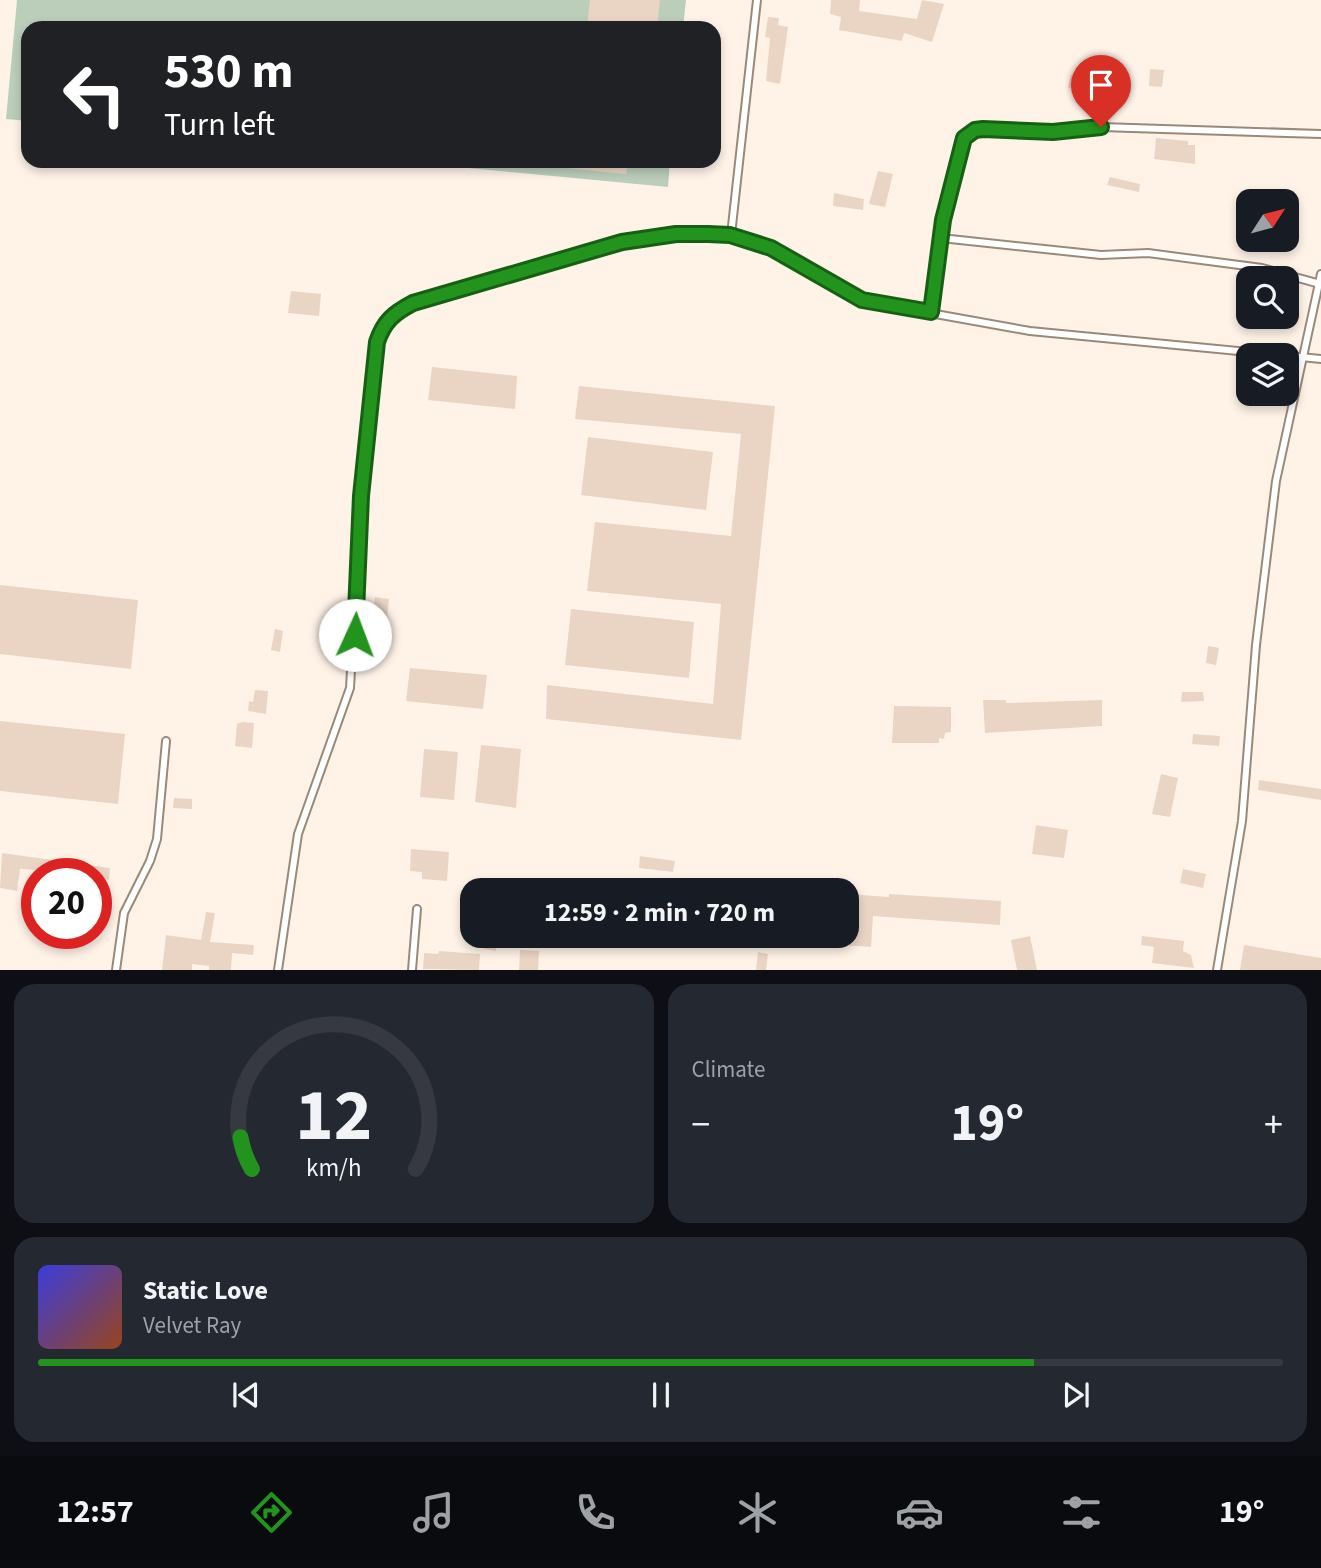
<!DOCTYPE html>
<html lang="en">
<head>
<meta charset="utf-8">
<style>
	:root { --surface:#171b24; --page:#242831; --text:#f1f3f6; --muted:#9ea1a6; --line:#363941; --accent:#22931d }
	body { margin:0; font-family:"Source Sans 3",sans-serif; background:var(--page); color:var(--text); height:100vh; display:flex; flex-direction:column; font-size:26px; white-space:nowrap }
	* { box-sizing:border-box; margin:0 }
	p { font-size:23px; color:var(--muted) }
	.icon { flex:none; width:38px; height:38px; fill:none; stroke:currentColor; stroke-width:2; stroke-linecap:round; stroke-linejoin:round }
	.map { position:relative; height:970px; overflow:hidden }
	.drawer { display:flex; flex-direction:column; gap:14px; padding:14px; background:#0d0f14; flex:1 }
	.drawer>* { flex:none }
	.guide { position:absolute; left:21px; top:21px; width:700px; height:147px; border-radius:21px; box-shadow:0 4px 10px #0003; background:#202124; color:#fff; overflow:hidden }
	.needle { width:46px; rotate:54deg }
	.controls { position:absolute; left:1236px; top:189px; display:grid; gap:14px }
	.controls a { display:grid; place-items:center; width:63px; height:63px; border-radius:14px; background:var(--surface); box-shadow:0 4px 10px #0003; font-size:35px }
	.speed { position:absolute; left:21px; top:858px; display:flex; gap:14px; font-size:35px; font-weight:700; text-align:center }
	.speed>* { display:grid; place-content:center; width:91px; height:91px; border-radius:50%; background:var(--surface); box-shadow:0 4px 10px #0003; line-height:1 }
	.speed .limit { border:10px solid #d22; background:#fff; color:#111 }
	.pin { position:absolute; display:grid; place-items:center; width:60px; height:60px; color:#fff; margin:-72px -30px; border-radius:50% 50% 50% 0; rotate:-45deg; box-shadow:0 0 7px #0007 }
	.pin .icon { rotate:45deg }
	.me { position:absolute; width:77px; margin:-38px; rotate:2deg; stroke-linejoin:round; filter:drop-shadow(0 0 5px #0008) }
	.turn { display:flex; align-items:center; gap:24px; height:147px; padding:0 28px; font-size:32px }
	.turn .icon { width:91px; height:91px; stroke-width:2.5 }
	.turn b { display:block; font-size:49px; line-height:60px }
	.big { font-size:52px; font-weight:700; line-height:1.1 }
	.drawer .widget { flex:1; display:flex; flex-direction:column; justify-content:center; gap:10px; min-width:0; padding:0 24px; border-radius:21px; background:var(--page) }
	.drawer .dial { align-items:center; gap:0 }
	.dial svg { height:182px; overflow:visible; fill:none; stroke:var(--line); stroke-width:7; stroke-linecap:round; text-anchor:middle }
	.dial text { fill:var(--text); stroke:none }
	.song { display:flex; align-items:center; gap:21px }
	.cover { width:84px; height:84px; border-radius:10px; background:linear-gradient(135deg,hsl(240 70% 55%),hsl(20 70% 35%)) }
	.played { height:7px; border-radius:4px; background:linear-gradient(90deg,var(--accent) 80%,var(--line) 80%) }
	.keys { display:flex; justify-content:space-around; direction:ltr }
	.heat { display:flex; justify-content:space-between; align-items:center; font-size:38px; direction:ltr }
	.drawer .tiles { flex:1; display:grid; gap:14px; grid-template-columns:1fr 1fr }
	.widget:last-child { grid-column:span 2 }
	.trip { position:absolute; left:460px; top:878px; width:399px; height:70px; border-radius:21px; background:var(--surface); box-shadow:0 4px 10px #0003; font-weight:700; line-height:70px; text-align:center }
	.menu { display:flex; height:112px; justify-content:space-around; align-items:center; background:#090b0e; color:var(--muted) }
	.menu .icon { width:49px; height:49px }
	.menu .current { color:var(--accent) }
	.menu b { font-size:32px; color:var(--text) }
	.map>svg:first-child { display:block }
</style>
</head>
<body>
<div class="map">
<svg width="1321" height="970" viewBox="0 0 1321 970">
	<rect width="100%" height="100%" fill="#fff3e8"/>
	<g fill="#bbceba">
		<path d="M17 0H686L683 28H28V121L6 119Z"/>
		<path d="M395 161H670L668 187Z"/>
	</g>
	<g fill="#ead5c5">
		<path d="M590 0H660L657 28H587Z"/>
		<path d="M831 0H860L859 11 917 19 922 0 944 4 932 42 904 33 902 41 839 30 841 17 830 14Z"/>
		<path d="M768 17 779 18 778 25 788 27 780 84 766 81 770 38 765 37Z"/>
		<path d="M1150 69 1164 70 1162 87 1149 86Z"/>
		<path d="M1071 75 1083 77 1081 90 1068 88Z"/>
		<path d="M1156 138 1188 141V145H1195V164L1154 159Z"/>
		<path d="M555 161H628L626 174 555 167Z"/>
		<path d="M878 171 893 174 885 207 869 204Z"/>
		<path d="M1110 177 1140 184 1139 192 1107 185Z"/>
		<path d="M834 193 864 199 863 210 833 206Z"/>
		<path d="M291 291 321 294 319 316 288 313Z"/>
		<path d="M432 367 517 376 515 409 428 400Z"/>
		<path d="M579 386 775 406 741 740 546 719 547 685 713 704 721 604 587 591 595 522 731 536 741 434 575 419Z"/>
		<path d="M588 437 713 452 706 510 581 495Z"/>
		<path d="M0 585 138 600 131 669 0 654Z"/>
		<path d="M375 597 389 599 386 629 372 627Z"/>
		<path d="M571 609 694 622 689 678 565 665Z"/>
		<path d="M275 629 283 631 280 652 271 650Z"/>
		<path d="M1208 646 1219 648 1216 665 1206 663Z"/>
		<path d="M410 668 487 675 483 709 406 701Z"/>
		<path d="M255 690 268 691 266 714 248 711 249 701 253 702Z"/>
		<path d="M1182 692H1203L1204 701 1181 702Z"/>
		<path d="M983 700H1006V703L1102 700V726L985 733Z"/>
		<path d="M894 706 951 707V732L945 733 944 739 939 738V743H892Z"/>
		<path d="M0 721 125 734 118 804 0 791Z"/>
		<path d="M242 722 254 723 252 748 235 746 237 724Z"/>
		<path d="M1193 734 1220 736 1219 746 1192 744Z"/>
		<path d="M481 745 521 749 516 808 475 802Z"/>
		<path d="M424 749 458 752 454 800 420 797Z"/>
		<path d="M1161 774 1178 778 1170 817 1152 814Z"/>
		<path d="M1259 780 1321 789V800L1258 790Z"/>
		<path d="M174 798 192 799V809L173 808Z"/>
		<path d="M1036 825 1068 830 1064 858 1032 854Z"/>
		<path d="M411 849 449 852 447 881 422 879V872L410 871Z"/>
		<path d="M2 853 110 868 109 880 96 878V873L20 869 17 891 0 888Z"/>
		<path d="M640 856 675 861 673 872 639 868Z"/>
		<path d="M1183 869 1206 874 1203 888 1180 883Z"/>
		<path d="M847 894 889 897V894L1001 901 1000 925 873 916 871 947 814 943V936H847Z"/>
		<path d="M206 912 215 913 210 942 254 945 253 955 232 953 231 970H209V966L192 964V970H162L166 935 201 940Z"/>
		<path d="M486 936H498L496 951 484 949Z"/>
		<path d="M1030 936 1037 970H1017L1011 940Z"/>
		<path d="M1142 936 1184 941 1183 951 1191 955 1194 968 1152 963 1154 947 1141 945Z"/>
		<path d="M1244 945 1321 958V970H1240Z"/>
		<path d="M520 950 539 951 538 970H519Z"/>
		<path d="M439 951 480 954 479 970 423 969 424 953 438 954Z"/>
		<path d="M758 952 768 954 766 970H756Z"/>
	</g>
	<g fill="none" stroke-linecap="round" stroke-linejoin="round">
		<defs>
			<g id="lane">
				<path d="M731 235 757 0"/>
				<path d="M1320 284 1262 268 1148 253 1101 255 941 238 962 144 969 133 983 129 1053 132 1101 127 1321 134"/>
				<path d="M931 312 941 238"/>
				<path d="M116 970 124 913 150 861 157 839 166 741"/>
				<path d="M278 970 298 834 350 688 361 497 377 343C384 321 394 313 413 303L622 242 676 234 731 235 771 248 851 295 880 304 1030 331 1321 359"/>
				<path d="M412 970 417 909"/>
				<path d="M1217 970 1242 821 1256 645 1276 481 1321 274"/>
			</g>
		</defs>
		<use href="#lane" stroke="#9a8978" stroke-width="10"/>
		<use href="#lane" stroke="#fff" stroke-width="6"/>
	</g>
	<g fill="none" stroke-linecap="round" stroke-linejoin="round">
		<defs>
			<path id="route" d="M355 635 361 496 377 342C384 321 394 313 413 303L622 242 676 234H708L730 235 771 248 862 300 931 312 943 220 964 138 975 130 983 129 1053 132 1101 127"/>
		</defs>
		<use href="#route" stroke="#166013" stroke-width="18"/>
		<use href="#route" stroke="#22931d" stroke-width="12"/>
	</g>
</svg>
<div class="controls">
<a><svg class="needle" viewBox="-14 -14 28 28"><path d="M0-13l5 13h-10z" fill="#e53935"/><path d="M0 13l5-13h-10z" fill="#9ea1a6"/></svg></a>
<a><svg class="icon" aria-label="search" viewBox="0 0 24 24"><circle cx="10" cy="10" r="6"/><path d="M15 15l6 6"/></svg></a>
<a><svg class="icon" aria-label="layers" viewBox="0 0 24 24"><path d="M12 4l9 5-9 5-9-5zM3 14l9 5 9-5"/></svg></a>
</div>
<div class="speed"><div class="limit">20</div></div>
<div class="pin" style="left:1101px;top:127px;background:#d93025"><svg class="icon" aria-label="arrive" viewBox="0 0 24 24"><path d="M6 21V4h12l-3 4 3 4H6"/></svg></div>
<svg class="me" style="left:355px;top:635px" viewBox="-20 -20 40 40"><circle r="19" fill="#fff"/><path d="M0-13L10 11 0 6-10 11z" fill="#22931d"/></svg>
<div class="trip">12:59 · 2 min · 720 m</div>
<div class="guide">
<div class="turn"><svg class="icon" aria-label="left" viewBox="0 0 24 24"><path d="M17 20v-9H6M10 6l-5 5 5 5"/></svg><div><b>530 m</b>Turn left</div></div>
</div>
</div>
<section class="drawer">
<div class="tiles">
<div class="widget dial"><svg viewBox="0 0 100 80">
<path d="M14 69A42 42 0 1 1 86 69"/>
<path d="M14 69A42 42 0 0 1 9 55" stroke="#22931d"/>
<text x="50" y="56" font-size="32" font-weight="700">12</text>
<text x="50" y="72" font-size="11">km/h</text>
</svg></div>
<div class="widget"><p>Climate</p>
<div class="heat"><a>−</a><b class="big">19°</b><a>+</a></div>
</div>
<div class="widget">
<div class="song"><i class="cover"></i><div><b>Static Love</b><p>Velvet Ray</p></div></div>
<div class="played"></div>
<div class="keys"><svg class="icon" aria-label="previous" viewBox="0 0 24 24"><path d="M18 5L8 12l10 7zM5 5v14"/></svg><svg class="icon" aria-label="pause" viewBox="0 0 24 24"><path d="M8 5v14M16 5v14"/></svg><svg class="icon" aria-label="next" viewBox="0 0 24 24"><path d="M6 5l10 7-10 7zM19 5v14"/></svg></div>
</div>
</div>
</section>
<nav class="menu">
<b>12:57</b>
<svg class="icon current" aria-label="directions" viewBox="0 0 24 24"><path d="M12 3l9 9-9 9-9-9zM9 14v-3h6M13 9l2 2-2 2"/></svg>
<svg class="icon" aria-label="music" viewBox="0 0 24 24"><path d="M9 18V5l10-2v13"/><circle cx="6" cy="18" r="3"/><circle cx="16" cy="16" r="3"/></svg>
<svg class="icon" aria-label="phone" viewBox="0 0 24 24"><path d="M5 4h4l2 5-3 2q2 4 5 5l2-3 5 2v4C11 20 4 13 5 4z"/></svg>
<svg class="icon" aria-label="climate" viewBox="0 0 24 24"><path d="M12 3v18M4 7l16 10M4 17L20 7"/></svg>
<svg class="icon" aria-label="car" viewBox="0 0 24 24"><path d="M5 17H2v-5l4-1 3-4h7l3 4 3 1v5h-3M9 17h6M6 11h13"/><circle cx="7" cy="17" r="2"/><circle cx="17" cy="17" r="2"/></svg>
<svg class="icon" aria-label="filters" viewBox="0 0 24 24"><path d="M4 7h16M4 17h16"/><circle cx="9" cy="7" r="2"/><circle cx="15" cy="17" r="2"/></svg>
<b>19°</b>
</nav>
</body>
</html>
